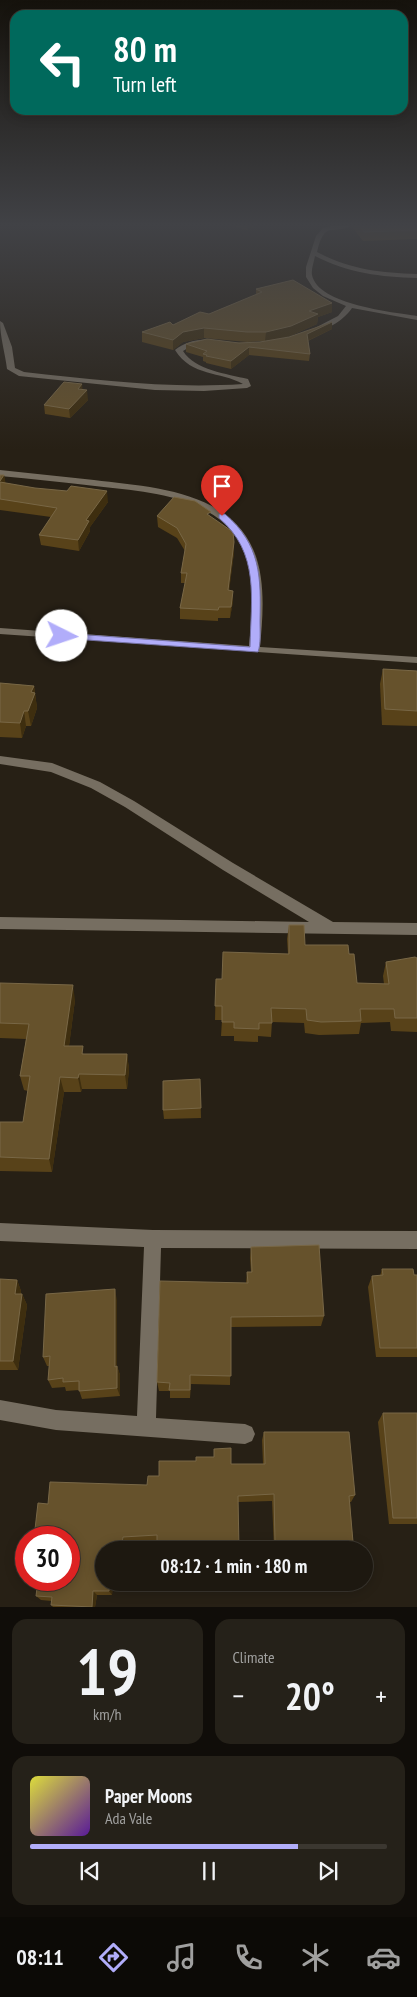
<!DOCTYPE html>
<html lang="en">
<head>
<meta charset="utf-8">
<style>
	:root { --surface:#1d1810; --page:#252119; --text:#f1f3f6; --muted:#a0a09f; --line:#3b3730; --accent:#b1adfa }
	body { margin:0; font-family:"PT Sans Narrow",sans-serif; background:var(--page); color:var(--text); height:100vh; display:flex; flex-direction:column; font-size:19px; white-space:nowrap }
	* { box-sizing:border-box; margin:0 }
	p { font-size:16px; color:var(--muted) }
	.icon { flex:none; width:28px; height:28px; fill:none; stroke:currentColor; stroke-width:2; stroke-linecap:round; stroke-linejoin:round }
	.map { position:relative; height:1607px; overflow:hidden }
	.side { display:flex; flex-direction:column; gap:12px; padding:12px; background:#100d09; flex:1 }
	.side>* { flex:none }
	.hud { position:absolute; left:10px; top:10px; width:398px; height:105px; border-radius:15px; box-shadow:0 2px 12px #0003,0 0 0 1px var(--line); background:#00695c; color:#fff; overflow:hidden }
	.speed { position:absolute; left:15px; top:1526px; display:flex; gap:10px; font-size:25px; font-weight:700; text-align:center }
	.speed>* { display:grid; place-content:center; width:65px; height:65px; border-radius:50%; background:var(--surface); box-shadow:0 2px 12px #0003,0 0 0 1px var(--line); line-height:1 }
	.speed .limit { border:8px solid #d22; background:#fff; color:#111 }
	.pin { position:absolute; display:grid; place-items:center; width:42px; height:42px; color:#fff; margin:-51px -21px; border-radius:50% 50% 50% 0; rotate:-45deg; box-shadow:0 0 5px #0007 }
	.pin .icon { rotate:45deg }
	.me { position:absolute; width:55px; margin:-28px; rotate:94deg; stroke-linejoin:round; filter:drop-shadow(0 0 4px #0008) }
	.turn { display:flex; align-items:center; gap:18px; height:105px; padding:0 20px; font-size:22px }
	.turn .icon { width:65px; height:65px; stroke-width:2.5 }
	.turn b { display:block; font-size:35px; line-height:42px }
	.big { font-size:38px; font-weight:700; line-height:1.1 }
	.side .card { flex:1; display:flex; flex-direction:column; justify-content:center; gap:8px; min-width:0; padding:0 18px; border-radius:15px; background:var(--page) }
	.side .dial { align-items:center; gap:0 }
	.dial b { font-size:65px; line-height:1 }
	.song { display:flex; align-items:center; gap:15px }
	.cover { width:60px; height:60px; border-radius:8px; background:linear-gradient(135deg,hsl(60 70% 55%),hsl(270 70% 35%)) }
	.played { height:5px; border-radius:2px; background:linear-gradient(90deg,var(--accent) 75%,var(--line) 75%) }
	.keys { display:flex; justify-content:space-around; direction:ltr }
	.heat { display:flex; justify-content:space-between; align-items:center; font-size:28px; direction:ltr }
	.side .tiles { flex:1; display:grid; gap:12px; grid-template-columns:1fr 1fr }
	.card:last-child { grid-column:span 2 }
	.trip { position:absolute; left:95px; top:1541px; width:278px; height:50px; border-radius:25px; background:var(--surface); box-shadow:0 2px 12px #0003,0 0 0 1px var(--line); font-weight:700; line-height:50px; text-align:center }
	.tab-bar { display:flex; height:80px; justify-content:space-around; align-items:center; background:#0c0a06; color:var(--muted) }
	.tab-bar .icon { width:35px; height:35px }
	.tab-bar .selected { color:var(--accent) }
	.tab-bar b { font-size:22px; color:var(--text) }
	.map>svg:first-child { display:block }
</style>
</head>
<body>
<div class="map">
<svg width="417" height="1607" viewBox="0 0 417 1607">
	<rect width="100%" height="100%" fill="#272015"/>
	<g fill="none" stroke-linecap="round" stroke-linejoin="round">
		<g fill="#766e61" fill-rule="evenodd">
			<path d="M335 225H353C332 236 325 219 317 252 349 269 380 273 417 274V278C381 277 348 273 315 256 314 262 311 269 312 275 318 305 393 312 417 316V320L352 308C345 319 326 332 313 331V329L338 316 346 306 323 296 313 288 306 277V267L316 236 323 228Z"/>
			<path d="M0 321 3 323 12 347 15 368 24 372C97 380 169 389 243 384 220 371 192 377 175 350 187 340 208 336 222 344 213 349 200 341 183 351 195 370 227 374 248 379L251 386 247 388 204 391 155 390 19 376 7 369C5 353 0 337 0 321Z"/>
			<path d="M0 470C31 473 63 477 94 480 150 487 227 490 253 549 266 578 263 616 260 647L417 657V663L0 634V628L249 646C252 616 257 576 243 548 217 495 146 492 95 486 63 482 32 479 0 476Z"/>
			<path d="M0 756 52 763 100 782 134 801 233 863 333 922 417 923V935L0 929V917L309 922 223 870 125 807 91 788 51 772 0 764Z"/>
			<path d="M0 1223 153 1230 417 1231V1249L161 1248 156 1418 245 1424 252 1427 255 1434 252 1441 245 1444 56 1430 0 1420V1400L56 1410 137 1416 144 1247 0 1241Z"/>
		</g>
	</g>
	<g fill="#584219">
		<path d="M228 225H256L247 230Z"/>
		<path d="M353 225H417V239L363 241 352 227Z"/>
		<path d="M256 289 332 312 318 317 317 324 290 336 266 341 289 337 332 322V329L308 341 310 354 309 361 249 355 231 369 206 363V362L203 361V357L186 352V344L260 342 265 341 247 342 204 338 183 342 173 350 142 342V332L173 325 209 314 256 295Z"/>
		<path d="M82 390 88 400 70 418 45 414 44 405Z"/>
		<path d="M0 475H4L5 483 108 502 90 527V531L79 551 41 545 39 535 51 517 0 510Z"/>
		<path d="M157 516 211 517 234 542V552L229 590 233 601 230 618H218V621L180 619V608L185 583H181V573L185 551 177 538 158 527Z"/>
		<path d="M383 669 417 671V726L382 725 380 684Z"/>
		<path d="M0 683 34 686 37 708 31 726H26L22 738 0 737Z"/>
		<path d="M289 925 305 945 349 954 357 983 384 984 383 976 386 962 417 958V1032L391 1031 390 1022 361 1023 359 1034 319 1035 305 1033 304 1023 272 1022 271 1037 258 1036V1042L234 1041V1036H221L222 1020H215L216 979H222L288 954 287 939Z"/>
		<path d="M0 983 75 1000 69 1046 84 1054H127L129 1069 127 1089H82L81 1092H64L52 1172 0 1171V1122H23L28 1091 24 1090 20 1076 26 1039 0 1038Z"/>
		<path d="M200 1079 201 1118 164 1119 163 1110Z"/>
		<path d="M251 1247 324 1316 321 1326 231 1327 230 1385 191 1384 190 1398H170V1391H159L157 1382 246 1283 247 1272H251L250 1258Z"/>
		<path d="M382 1269 417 1275V1357H376L368 1287 372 1276H380Z"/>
		<path d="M0 1279 17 1280 21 1291V1294H22L27 1305 18 1370H0Z"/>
		<path d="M117 1300V1366L120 1375V1396L82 1399 79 1390 66 1391 65 1387 52 1388 48 1380 49 1366H47L43 1357Z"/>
		<path d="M383 1413H417V1524H389L378 1422Z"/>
		<path d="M264 1432 355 1495 351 1502H350L353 1542 349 1547 274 1548 272 1501 238 1502 157 1541 125 1542 124 1550H104V1582H113L112 1595H97L95 1607H53L51 1605 52 1601 41 1600 36 1596 48 1504 147 1485 159 1476 196 1461 214 1457V1449L231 1464H263L262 1440Z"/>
	</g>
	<g fill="#3e2e0f">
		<path d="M247 225H256L247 230Z"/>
		<path d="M332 303V312L318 317 317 324 290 336 265 341 266 332 309 311Z"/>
		<path d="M332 322V329L307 341V334Z"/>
		<path d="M204 328V338L183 342 173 350V340L183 332Z"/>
		<path d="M249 347V355L231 369V361Z"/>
		<path d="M82 384 83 393 78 389Z"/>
		<path d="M87 390 88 400 70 418 69 409Z"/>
		<path d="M4 475 6 485 0 486V481Z"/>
		<path d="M107 491 108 502 90 527V531L79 551 78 540 86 520Z"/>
		<path d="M234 542V552L228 601V590Z"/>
		<path d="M233 591V601L230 618 231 607Z"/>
		<path d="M34 686 37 708 31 726 28 711 31 692Z"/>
		<path d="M24 711 26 726 22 738 20 723Z"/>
		<path d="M73 985 75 1000 67 1061 64 1046Z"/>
		<path d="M127 1054 129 1069 127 1089 125 1075Z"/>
		<path d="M79 1074 82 1089 81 1092 78 1078Z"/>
		<path d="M60 1077 64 1092 52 1172 49 1159Z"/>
		<path d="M17 1280 21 1291 19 1305 15 1294Z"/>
		<path d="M115 1289 117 1300V1376L115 1367Z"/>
		<path d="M22 1294 27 1305 18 1370 13 1361Z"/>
		<path d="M117 1366 120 1375V1396L117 1388Z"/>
		<path d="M123 1537 125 1542 124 1550H122Z"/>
		<path d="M110 1582H113L112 1595 109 1591Z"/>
		<path d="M93 1591 97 1595 95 1607H92Z"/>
	</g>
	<g fill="#66522c" stroke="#786746">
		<path d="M359 225H417V230L364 232Z"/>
		<path d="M293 280 332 303 309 311 318 314 291 326 266 332H247L204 328 183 332 173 340 142 332 170 322 173 325 200 312 209 314 262 292 256 289Z"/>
		<path d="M332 322 307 334 310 354 249 347 231 361 206 356 207 355 203 354 207 351 186 344 207 339 239 343 260 342 289 337Z"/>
		<path d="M64 382 82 384 78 389 87 390 69 409 44 405Z"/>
		<path d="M0 475H4L0 481Z"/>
		<path d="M0 482 35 488 67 491 71 486 107 491 86 520 89 521 78 540 39 535 57 508 0 499Z"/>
		<path d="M174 497 195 501 211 512 207 514 233 532 234 542 228 590 233 591 231 607H219L218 610 180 608 187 573H181L186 544 177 528 157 516Z"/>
		<path d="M383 669 417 671V711L385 709Z"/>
		<path d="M0 683 34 686 31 692 35 693 28 711H24L20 723 0 722Z"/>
		<path d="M289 925H304L305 945H348L349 954H354L357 983 389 984 386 962 415 957 417 958V1018H395L394 1009H360L361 1021 321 1022 307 1020 306 1009 271 1008 272 1023H259V1029L234 1028V1022H222V1006H215L216 979H222L223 952 289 954Z"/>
		<path d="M0 983 73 985 64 1046H83L82 1054H127L125 1075 79 1074 78 1078 60 1077 49 1159 0 1157V1122H23L30 1076H20L29 1024 0 1023Z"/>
		<path d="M200 1079 201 1108 163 1110V1081Z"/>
		<path d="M319 1245 324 1316 231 1317V1376L190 1375V1390H169L170 1383 157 1382 160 1281 248 1283 247 1272H252L251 1247Z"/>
		<path d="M382 1269H413L414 1275H417V1348H380L372 1276 383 1275Z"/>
		<path d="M0 1279 17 1280 15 1294H22L13 1361H0Z"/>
		<path d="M115 1289V1367L117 1366V1388L79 1391V1381L63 1382V1378L48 1380 50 1356 43 1357 46 1294Z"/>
		<path d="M383 1413H417V1518H393Z"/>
		<path d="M264 1432H349L355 1495 349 1496 353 1542H275L274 1494 238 1496 239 1550H157V1535L123 1537 122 1550H104V1582H110L109 1591H93L92 1607 51 1605 52 1597 36 1596 38 1580H69V1538H34L38 1503 48 1504 50 1482 147 1485 148 1476H159V1461H196V1457H214V1449L231 1448V1464H265Z"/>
	</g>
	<linearGradient id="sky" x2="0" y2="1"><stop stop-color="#15120c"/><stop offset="0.5" stop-color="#414246"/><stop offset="1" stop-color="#414246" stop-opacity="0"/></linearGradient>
	<rect width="417" height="450" fill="url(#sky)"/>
	<path fill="#b1adfa" stroke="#7370a2" d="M219 514H225C261 545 261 577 260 621 260 631 261 644 258 652L58 638V634L62 633 250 647C251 598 260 553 219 518Z"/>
</svg>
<div class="speed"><div class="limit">30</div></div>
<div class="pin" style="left:222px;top:516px;background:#d93025"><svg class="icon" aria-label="arrive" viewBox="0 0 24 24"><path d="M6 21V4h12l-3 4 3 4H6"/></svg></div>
<svg class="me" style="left:62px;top:636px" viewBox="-20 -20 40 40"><circle r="19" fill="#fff"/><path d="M0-13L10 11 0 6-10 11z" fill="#b1adfa"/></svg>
<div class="trip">08:12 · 1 min · 180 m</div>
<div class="hud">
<div class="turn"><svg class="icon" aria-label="left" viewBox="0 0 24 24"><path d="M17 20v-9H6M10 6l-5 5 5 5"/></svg><div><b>80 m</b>Turn left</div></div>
</div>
</div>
<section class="side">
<div class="tiles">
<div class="card dial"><b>19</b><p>km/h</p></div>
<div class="card"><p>Climate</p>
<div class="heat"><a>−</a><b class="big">20°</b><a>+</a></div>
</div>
<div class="card">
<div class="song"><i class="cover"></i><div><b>Paper Moons</b><p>Ada Vale</p></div></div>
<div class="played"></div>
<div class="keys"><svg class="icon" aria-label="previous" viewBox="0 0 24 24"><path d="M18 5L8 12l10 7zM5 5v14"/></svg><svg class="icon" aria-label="pause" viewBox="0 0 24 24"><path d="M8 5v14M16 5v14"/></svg><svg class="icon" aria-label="next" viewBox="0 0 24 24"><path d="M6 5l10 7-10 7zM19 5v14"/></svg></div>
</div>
</div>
</section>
<nav class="tab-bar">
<b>08:11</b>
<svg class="icon selected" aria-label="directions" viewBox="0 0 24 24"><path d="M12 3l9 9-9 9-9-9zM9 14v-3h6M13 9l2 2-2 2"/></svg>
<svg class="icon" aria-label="music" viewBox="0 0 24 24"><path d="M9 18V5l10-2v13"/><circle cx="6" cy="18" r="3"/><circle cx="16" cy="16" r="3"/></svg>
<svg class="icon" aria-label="phone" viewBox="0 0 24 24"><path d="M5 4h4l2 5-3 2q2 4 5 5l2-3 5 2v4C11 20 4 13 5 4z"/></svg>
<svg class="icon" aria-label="climate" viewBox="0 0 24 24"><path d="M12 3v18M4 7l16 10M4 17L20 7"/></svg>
<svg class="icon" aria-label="car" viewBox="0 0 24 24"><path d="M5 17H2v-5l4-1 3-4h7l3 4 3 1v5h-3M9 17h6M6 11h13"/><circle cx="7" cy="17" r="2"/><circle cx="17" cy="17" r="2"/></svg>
</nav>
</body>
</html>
